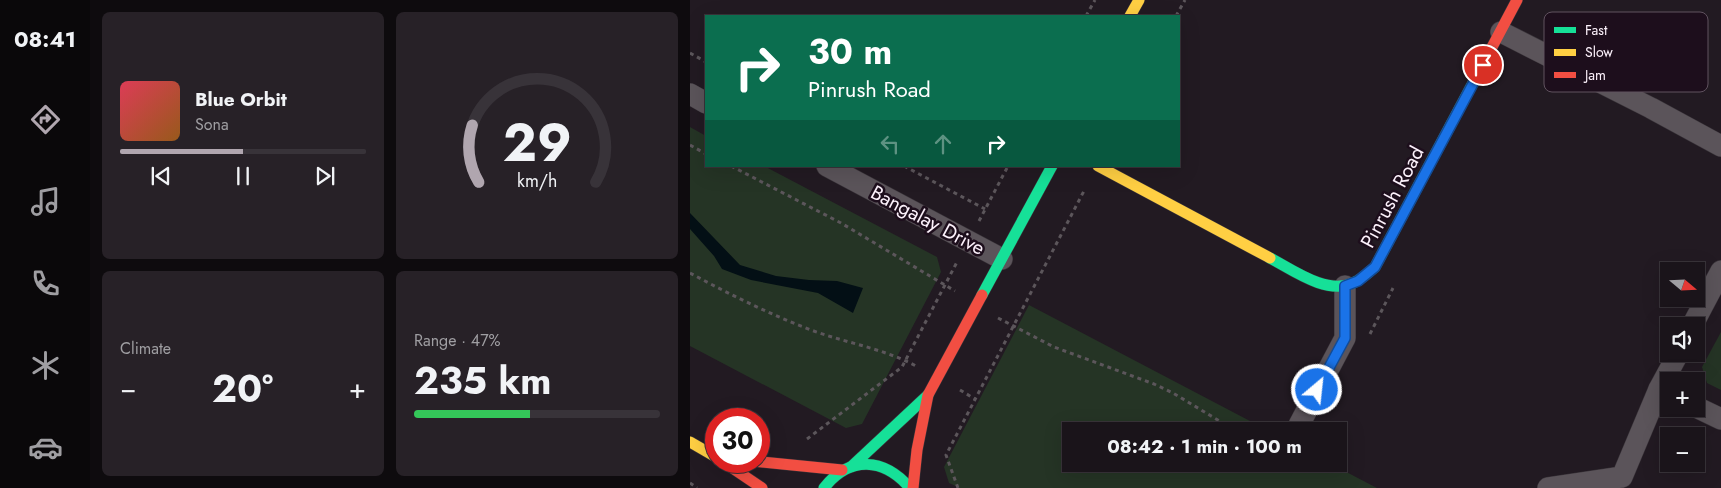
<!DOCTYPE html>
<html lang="en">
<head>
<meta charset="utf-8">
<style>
	:root { --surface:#1a141a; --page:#272127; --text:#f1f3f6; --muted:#9f9ea2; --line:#383339; --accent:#b0a6af }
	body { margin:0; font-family:Jost,sans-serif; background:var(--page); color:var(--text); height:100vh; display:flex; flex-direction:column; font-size:19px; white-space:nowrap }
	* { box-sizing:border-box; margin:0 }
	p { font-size:16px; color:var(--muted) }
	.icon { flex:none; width:28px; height:28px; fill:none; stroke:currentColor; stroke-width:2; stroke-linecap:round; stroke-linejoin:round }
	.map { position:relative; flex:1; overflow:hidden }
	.panel { display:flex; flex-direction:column; gap:12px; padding:12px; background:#0e0b0e; width:600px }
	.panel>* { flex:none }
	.hud { position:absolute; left:15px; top:15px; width:475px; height:152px; border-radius:0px; box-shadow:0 5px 20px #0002,0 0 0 1px var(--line); background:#0b6e4f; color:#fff; overflow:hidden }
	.needle { width:32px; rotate:109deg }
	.fabs { position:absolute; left:970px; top:262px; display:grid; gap:10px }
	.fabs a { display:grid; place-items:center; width:45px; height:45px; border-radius:0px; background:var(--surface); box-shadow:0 5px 20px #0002,0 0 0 1px var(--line); font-size:25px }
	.speed { position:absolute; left:15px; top:408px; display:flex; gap:10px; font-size:25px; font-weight:700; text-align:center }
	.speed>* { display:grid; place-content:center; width:65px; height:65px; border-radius:50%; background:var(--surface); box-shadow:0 5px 20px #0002,0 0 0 1px var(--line); line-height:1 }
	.speed .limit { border:8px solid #d22; background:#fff; color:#111 }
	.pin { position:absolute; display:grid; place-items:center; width:42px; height:42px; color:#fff; margin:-21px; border:2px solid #fff; border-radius:50%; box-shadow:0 1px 5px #0007 }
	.me { position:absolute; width:55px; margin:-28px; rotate:28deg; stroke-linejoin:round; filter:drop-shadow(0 0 4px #0008) }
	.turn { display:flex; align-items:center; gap:18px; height:105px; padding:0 20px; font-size:22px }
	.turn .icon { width:65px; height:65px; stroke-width:2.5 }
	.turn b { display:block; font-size:35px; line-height:42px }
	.lanes { display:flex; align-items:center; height:48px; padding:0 20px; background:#0003; justify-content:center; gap:25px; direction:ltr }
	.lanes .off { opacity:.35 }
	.big { font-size:38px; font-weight:700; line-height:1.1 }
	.panel .tile { flex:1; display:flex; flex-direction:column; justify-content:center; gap:8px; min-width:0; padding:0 18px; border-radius:8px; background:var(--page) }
	.panel .dial { align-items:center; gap:0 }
	.dial svg { height:130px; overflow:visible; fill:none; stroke:var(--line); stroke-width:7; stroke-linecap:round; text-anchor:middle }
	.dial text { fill:var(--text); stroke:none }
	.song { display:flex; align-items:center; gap:15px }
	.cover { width:60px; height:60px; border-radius:8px; background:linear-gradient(135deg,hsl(350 70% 55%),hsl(30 70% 35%)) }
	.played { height:5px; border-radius:2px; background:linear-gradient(90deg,var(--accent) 50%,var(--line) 50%) }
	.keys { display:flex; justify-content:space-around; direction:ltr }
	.heat { display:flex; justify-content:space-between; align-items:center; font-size:28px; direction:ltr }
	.charge { height:8px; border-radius:4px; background:linear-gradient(90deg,#34c759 47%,var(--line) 0) }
	.panel .tiles { flex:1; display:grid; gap:12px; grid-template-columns:repeat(2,1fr) }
	.trip { position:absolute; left:372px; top:422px; width:285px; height:50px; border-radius:0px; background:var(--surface); box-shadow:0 5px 20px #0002,0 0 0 1px var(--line); font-weight:700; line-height:50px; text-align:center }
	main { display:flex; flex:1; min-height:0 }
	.dock { display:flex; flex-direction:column; width:90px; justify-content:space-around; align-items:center; background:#0a080a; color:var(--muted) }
	.dock .icon { width:35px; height:35px }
	.dock .selected { color:var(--accent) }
	.dock b { font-size:22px; color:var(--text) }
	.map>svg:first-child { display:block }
</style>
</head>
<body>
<main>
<nav class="dock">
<b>08:41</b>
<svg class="icon selected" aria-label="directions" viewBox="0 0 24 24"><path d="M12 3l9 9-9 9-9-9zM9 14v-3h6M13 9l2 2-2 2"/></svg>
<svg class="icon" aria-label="music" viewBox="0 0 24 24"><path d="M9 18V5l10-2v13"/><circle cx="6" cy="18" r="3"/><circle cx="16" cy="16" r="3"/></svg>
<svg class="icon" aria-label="phone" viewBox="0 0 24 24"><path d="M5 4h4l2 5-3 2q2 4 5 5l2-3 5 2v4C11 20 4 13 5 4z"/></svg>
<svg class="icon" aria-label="climate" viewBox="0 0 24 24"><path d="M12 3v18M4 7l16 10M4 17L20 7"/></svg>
<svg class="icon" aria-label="car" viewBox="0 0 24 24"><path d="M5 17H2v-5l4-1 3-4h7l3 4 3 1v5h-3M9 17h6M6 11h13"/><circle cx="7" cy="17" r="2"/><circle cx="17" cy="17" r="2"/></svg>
</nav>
<section class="panel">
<div class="tiles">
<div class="tile">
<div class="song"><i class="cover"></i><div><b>Blue Orbit</b><p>Sona</p></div></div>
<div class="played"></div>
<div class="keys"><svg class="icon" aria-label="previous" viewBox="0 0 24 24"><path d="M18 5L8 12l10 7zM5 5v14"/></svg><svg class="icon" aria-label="pause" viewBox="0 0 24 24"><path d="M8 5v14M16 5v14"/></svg><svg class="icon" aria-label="next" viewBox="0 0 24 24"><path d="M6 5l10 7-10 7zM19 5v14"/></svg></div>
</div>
<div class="tile dial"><svg viewBox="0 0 100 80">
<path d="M14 69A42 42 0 1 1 86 69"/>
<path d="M14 69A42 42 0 0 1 10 34" stroke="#b0a6af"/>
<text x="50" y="56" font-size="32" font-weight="700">29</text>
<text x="50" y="72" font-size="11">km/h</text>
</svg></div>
<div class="tile"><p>Climate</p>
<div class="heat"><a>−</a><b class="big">20°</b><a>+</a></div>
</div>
<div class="tile"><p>Range · 47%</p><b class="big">235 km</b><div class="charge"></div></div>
</div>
</section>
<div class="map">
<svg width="1031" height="488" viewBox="0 0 1031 488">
	<rect width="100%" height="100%" fill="#221a22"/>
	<g fill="#253425">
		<path d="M0 127 16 136V166H74L247 257 251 272 172 424 156 428 0 346Z"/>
		<path d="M339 305 579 431H381V464H641L687 488H270L259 483 254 467Z"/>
		<path d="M1031 332V390L1017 383 1012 367Z"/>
	</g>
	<path fill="#030f15" d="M0 213 50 265 86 276 119 280 147 281 173 288 163 313 128 293 61 280 32 269 24 256 0 229Z"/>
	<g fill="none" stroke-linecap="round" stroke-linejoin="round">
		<defs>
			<g id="street">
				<path d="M811 32 961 108 1031 146"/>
				<path d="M0 94 16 103"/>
				<path d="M137 166 312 259"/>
				<path d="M1002 326 1031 271"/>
				<path d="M979 394 969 389 988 354"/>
				<path d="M1006 407 1031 419"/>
				<path d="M609 425 655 338V286"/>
				<path d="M858 488 932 477 969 389"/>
			</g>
			<g id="fast">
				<path d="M580 258C603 270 636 295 663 283 671 280 678 273 685 267L783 83"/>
				<path d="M292 295 362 166"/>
				<path d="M161 467 238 395"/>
				<path d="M134 488C160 455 194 458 220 488"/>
			</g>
			<g id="slow">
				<path d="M440 16 449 0"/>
				<path d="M408 166 580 258"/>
				<path d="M0 442 26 457"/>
			</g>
			<g id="jam">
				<path d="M783 83 827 0"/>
				<path d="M32 461 72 488"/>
				<path d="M63 461 152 470"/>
				<path d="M223 488 227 450 238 395 292 295"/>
			</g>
		</defs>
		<use href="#street" stroke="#3a343a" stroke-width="22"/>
		<use href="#fast" stroke="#3a343a" stroke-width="12"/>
		<use href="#slow" stroke="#3a343a" stroke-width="12"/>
		<use href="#jam" stroke="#3a343a" stroke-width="12"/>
		<g stroke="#5c565b" stroke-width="3" stroke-dasharray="4 4" stroke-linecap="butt">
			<path d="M396 16 405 0"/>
			<path d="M486 16 495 0"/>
			<path d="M0 53 16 62"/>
			<path d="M0 145 16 154"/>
			<path d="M41 166 151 223 265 291"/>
			<path d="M214 166 295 209"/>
			<path d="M289 221 318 166"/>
			<path d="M0 273C39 294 79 314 121 330 156 343 192 348 226 366"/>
			<path d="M308 318 364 347 464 384 483 393 546 431"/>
			<path d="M680 334 703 288"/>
			<path d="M270 390 285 399"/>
			<path d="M117 439 212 367 267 262"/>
			<path d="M604 464 610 467 611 464"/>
			<path d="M0 483 7 488"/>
			<path d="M268 488 256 455 395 189"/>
		</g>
		<use href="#street" stroke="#5b545a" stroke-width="21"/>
		<use href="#fast" stroke="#16e098" stroke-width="11"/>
		<use href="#slow" stroke="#ffcf43" stroke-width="11"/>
		<use href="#jam" stroke="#f24e42" stroke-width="11"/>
	</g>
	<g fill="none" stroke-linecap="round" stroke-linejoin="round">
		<defs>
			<path id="route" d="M627 390 655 338V286L668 281 685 267 793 65"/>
		</defs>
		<use href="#route" stroke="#114b97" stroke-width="12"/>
		<use href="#route" stroke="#1a73e8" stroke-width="9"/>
	</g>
	<g text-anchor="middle" stroke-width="5" stroke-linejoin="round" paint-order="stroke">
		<g font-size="20" fill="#fcf1fb" stroke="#1d0e1c">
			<text transform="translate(702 197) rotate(-62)" y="7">Pinrush Road</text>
			<text transform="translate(238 220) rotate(28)" y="7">Bangalay Drive</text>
		</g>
	</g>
	<rect x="854" y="12" width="164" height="80" rx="8" fill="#1d0e1c" stroke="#60525f" stroke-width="1"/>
	<rect x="864" y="27" width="22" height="6" fill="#16e098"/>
	<rect x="864" y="49" width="22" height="7" fill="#ffcf43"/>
	<rect x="864" y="72" width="22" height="6" fill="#f24e42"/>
	<g font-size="14" fill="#fcf1fb">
		<text x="895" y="35">Fast</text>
		<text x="895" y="57">Slow</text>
		<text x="895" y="80">Jam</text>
	</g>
</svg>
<div class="fabs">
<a><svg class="needle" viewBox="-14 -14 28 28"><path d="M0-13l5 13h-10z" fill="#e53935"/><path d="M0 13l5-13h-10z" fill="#9f9ea2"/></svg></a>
<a><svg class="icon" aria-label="sound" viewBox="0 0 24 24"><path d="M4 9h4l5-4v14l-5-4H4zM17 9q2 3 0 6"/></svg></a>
<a>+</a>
<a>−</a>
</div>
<div class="speed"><div class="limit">30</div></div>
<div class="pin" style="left:793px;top:65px;background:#d93025"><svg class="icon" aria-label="arrive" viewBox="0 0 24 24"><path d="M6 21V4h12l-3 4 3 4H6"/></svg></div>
<svg class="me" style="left:627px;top:390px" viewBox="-20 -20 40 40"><circle r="17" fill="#1a73e8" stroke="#fff" stroke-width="3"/><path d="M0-11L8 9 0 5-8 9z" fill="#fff"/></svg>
<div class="trip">08:42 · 1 min · 100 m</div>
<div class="hud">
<div class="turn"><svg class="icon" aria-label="right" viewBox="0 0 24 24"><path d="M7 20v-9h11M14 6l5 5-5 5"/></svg><div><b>30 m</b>Pinrush Road</div></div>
<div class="lanes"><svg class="icon off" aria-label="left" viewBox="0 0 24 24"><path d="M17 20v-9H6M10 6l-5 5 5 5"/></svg><svg class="icon off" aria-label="ahead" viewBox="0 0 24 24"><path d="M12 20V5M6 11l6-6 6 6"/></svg><svg class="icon" aria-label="right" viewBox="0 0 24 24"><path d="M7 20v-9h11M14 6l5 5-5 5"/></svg></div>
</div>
</div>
</main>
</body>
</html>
